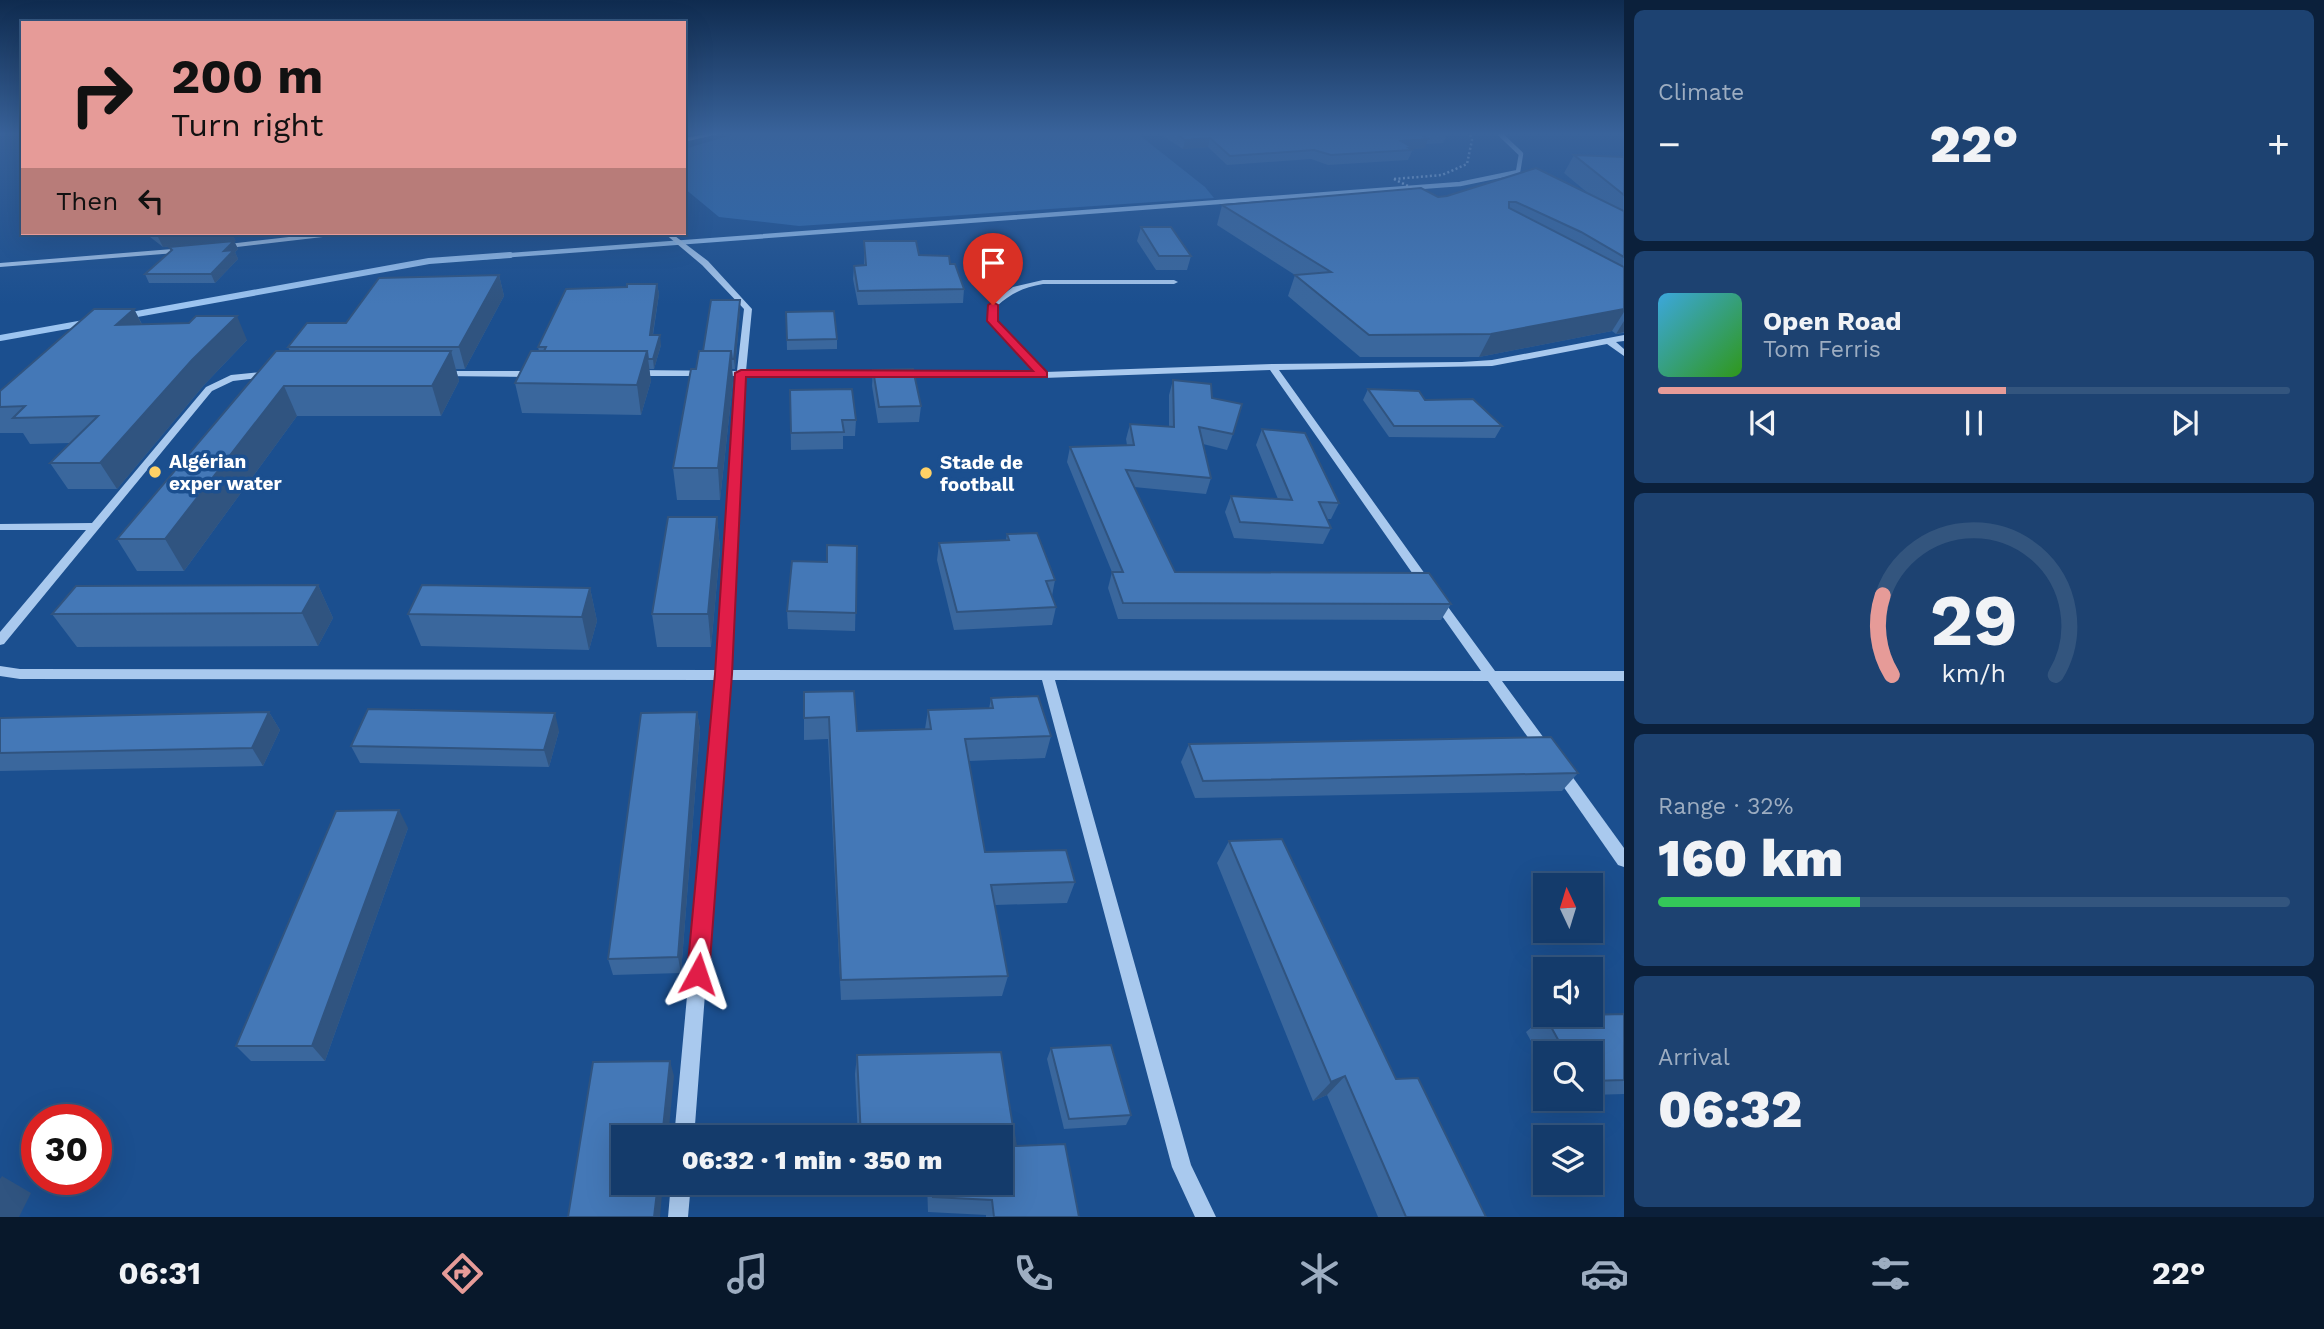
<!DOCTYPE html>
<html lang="en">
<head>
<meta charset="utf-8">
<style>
	:root { --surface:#143b6b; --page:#1d4271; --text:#f1f3f6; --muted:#9dadc1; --line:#33557e; --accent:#e69b98 }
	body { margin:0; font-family:"Work Sans",sans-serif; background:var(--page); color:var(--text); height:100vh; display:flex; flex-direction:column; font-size:26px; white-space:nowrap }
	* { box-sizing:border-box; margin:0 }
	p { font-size:23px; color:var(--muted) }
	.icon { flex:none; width:38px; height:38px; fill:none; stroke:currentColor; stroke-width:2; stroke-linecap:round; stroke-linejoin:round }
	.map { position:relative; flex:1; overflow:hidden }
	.sheet { display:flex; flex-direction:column; gap:10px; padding:10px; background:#0b203b; width:700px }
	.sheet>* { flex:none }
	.top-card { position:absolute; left:21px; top:21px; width:665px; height:214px; border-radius:0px; box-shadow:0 7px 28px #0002,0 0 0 2px var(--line); background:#e69b98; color:#111; overflow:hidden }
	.needle { width:46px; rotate:356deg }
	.tools { position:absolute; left:1533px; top:873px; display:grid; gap:14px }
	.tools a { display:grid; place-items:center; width:70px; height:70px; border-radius:0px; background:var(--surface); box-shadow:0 7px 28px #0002,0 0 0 2px var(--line); font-size:35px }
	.speed { position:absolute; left:21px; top:1104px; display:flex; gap:14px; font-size:35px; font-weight:700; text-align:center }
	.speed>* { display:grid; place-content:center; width:91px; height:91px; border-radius:50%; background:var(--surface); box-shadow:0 7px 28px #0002,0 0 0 2px var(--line); line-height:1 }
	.speed .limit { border:10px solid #d22; background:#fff; color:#111 }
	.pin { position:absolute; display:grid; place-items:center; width:60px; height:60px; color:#fff; margin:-72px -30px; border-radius:50% 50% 50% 0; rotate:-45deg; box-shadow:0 0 7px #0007 }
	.pin .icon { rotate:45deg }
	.me { position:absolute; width:77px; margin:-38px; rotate:5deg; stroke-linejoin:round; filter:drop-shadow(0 0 5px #0008) }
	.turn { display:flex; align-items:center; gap:24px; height:147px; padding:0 35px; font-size:32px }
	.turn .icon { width:91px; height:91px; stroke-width:2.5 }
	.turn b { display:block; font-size:49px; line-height:60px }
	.then { display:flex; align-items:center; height:66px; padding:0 35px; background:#0003; gap:14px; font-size:26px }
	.big { font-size:52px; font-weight:800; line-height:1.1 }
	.sheet .tile { flex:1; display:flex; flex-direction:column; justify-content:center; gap:10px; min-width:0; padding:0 24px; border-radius:10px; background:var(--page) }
	.sheet .dial { align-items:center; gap:0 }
	.dial svg { height:182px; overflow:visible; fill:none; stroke:var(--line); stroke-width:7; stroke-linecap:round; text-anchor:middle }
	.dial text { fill:var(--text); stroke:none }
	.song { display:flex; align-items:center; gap:21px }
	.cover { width:84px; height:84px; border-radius:10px; background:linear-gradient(135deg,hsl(200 70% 55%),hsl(110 70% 35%)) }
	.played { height:7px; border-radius:4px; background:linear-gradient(90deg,var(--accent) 55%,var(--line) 55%) }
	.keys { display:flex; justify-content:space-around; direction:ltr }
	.heat { display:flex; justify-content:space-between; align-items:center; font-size:38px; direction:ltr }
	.charge { height:10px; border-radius:5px; background:linear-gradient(90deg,#34c759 32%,var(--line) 0) }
	.trip { position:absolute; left:611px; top:1125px; width:402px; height:70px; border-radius:0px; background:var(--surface); box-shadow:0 7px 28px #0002,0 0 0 2px var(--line); font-weight:800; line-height:70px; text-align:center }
	.menu { display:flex; height:112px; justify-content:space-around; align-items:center; background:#08182b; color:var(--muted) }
	.menu .icon { width:49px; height:49px }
	.menu .on { color:var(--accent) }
	.menu b { font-size:32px; color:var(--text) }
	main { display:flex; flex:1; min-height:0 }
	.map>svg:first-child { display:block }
</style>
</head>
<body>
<main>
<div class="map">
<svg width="1624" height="1217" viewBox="0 0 1624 1217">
	<rect width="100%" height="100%" fill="#1b4f8f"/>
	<path fill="#2e69ad" d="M735 134H1138L1205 187 1214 198 799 226 719 217 684 188V149Z"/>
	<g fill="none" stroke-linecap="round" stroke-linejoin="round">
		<path stroke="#9cc4f0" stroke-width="4.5" d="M486 257 1460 184 1518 172 1521 154 1500 134"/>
		<g stroke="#9cc4f0" stroke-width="6">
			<path d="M126 316 429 261 510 255"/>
			<path d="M0 338 84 323"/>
		</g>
		<g stroke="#a9c9ee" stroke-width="2.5" stroke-dasharray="2 2.5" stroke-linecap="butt">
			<path d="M1394 179 1442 175 1467 164 1472 140 1470 134"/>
			<path d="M1394 179 1418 191"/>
		</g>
		<g fill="#a9c9ee" fill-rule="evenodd">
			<path d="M707 134H718L684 142V138Z"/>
			<path d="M324 233H344L340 235 220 249 216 247 220 245Z"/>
			<path d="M664 233H671L708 261 752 309 746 371 1036 372 990 323 989 305 1013 287 1043 280H1174L1178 282 1174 284H1043C1025 287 1011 293 997 306V321L1045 372 1273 364 1462 362 1492 360 1624 335V341L1616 342 1624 349V356L1607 344 1492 366 1279 370 1430 581 1432 584 1426 588 1422 587 1270 370 1043 378 745 376 730 670 1481 671 1430 599 1436 595 1440 596 1495 671H1624V681H1502L1549 745 1551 749 1549 753 1544 755 1539 753 1488 681 1055 680 1191 1165 1216 1217H1195L1172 1167 1042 680H729L694 1138H674L716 680 20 679 0 676V666L20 669 717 670 736 376H633L628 373 633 370 737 371 744 309 702 265Z"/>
			<path d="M185 248H188V252L0 267V263Z"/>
			<path d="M272 371 277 374 275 376 233 381 212 391 4 644 0 645V632L86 530H0V524L92 523 206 387 231 375Z"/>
			<path d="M444 371H534L539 374 534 377 441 376 439 374Z"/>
			<path d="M1561 766 1566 768 1624 848V867L1618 865 1556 776 1554 772 1556 768Z"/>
			<path d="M671 1183H691L688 1217H668Z"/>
		</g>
	</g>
	<g fill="#3a679d">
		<path d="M1160 134H1447L1443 143 1426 144 1425 148 1413 149 1408 160 1328 165 1311 159 1227 165 1208 147 1183 149Z"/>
		<path d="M1574 155 1624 157V333L1616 334 1612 331 1479 357H1360L1288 296 1295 275 1217 225 1222 205 1438 197 1589 194 1564 173Z"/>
		<path d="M1141 227 1191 256 1187 270H1156L1137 241Z"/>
		<path d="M145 233H232L235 240 163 247Z"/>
		<path d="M234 241 238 249 235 252 238 259 215 283H149L145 274 171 251 169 247Z"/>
		<path d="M864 241 950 264 964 289 963 303 858 305 853 279 854 266 864 265Z"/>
		<path d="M499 275 504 296 465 369H456L459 381 441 416H297L184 571H137L117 539 290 351 288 347 346 323Z"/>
		<path d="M657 284 659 294 653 335 661 345 654 369H649L651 381 641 415 522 413 515 383 539 351 538 347 627 287Z"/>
		<path d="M134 309 142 324 247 340 204 385 117 489H68L50 463 70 443 30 444 23 433H0V391Z"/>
		<path d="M740 310 735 369H732L733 381 720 500H677L673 468 696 369Z"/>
		<path d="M786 312 837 339V349L787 350Z"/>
		<path d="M873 370 921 406 919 422 878 423 872 386Z"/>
		<path d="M1173 380 1212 398 1233 434 1227 450 1203 444 1211 478 1206 494 1134 487 1175 572 1451 604 1441 620 1118 619 1108 588 1112 572 1067 462 1070 447 1127 445 1126 439 1130 424 1169 427V395Z"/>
		<path d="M1368 389 1425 400 1502 426 1495 438 1389 437 1363 400Z"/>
		<path d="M790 390 856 420 855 436H843V449L791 450Z"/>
		<path d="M1262 429 1339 503 1331 519H1327L1331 528 1323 544 1234 538 1225 512 1231 496 1278 499 1256 445Z"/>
		<path d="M717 517 720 549 711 647H657L652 614Z"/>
		<path d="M1007 534 1055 580 1052 596 1056 607 1052 625 954 630 937 560 939 543 1006 540Z"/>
		<path d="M857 546 855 631 788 629 787 611 827 562Z"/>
		<path d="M318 585 333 618 318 646 77 647 52 614Z"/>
		<path d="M590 588 597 621 589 650 421 646 408 614Z"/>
		<path d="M804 692 857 731 925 729 928 710 989 709 991 698 1051 736 1045 758 969 761 985 852 1075 882 1067 903 995 905 1008 976 1002 996 841 1000 828 739 804 740Z"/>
		<path d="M269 712 280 730 263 766 0 771V718Z"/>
		<path d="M697 712 700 730 681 973 613 975 608 959Z"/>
		<path d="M559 731 549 767 360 763 351 746Z"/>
		<path d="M1189 744 1578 773 1562 791 1195 798 1181 762Z"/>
		<path d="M408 828 325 1061H251L236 1046Z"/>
		<path d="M1229 841 1396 1079 1486 1217H1378L1327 1095 1313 1101 1217 863Z"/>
		<path d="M1624 1014V1094L1591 1095V1054H1545V1066L1526 1032 1545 1016Z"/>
		<path d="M1051 1048 1131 1115 1126 1125 1064 1129 1047 1059Z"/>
		<path d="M857 1055 1016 1146 1079 1217H986V1215L928 1212 927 1183H1001V1138H858L855 1074Z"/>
	</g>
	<g fill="#305480">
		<path d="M1210 138 1208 147 1183 149 1185 140Z"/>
		<path d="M1428 139 1425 148 1413 149V148L1401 141Z"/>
		<path d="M178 233H232L235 240 163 247 157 235Z"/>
		<path d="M234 241 238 249 235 252 238 259 215 283 211 274 224 251Z"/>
		<path d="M499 275 504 296 465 369 459 347Z"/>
		<path d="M657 284 659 294 651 345 650 335Z"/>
		<path d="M740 300V310L735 369 734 359Z"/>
		<path d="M134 309 146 333 116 325Z"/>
		<path d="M1624 309V312L1612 331 1479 357 1491 334Z"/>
		<path d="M237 316 247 340 204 385 117 489 100 463 192 360Z"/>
		<path d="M1624 321V332L1616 334Z"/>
		<path d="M660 335 661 345 654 369 653 359Z"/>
		<path d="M451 351 459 381 441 416 432 386Z"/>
		<path d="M647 351 651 381 641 415 637 385Z"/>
		<path d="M731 351 733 381 720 500 718 468Z"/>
		<path d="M284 386 297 416 184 571 165 539Z"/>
		<path d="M717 517 720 549 711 647 708 614Z"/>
		<path d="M318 585 333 618 318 646 302 613Z"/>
		<path d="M590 588 597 621 589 650 582 617Z"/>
		<path d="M269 712 280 730 263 766 252 748Z"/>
		<path d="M697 712 700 730 681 973 678 957Z"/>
		<path d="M555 713 559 731 549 767 544 750Z"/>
		<path d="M399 810 408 828 325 1061 312 1046Z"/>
		<path d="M670 1061 674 1076 668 1138H662Z"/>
		<path d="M1345 1076 1327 1095 1313 1101 1331 1082Z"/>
		<path d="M2 1176 31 1193 19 1217H0V1179Z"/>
		<path d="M658 1183H663L660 1217H654Z"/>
	</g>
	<g fill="#4478b7" stroke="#305480" stroke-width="2">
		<path d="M1176 134H1440L1421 135 1428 139 1401 141 1413 148H1409L1412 150 1331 155 1314 150 1230 156 1210 138 1185 140Z"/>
		<path d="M1574 155 1624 157V195Z"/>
		<path d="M1536 168 1624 211V257L1581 232 1516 202H1509V208L1624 267V309L1491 334 1369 335 1295 275 1331 272 1222 205 1421 188 1438 197 1447 196Z"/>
		<path d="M1141 227H1171L1191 256H1159Z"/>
		<path d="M155 233H178L157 235Z"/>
		<path d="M234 241 224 251 234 250 211 274H145L172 250 169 247Z"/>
		<path d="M864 241H916L919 255 949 256 950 264H955L964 289 858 291 854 266 866 265Z"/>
		<path d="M499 275 459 347H288L307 323H346L379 278Z"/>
		<path d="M627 284H657L650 335H660L653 359H648L647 351H544L546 347H538L566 289 627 287Z"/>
		<path d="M711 300H740L734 359H732L731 351H703Z"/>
		<path d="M94 309H134L116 325 189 323 196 316H237L192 360 100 463H50L98 416 13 418 25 406 0 407V391Z"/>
		<path d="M834 311 837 339 787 340 786 312Z"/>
		<path d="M276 351H451L432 386H284L165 539H117Z"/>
		<path d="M531 351H647L637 385 515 383Z"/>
		<path d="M699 351H731L718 468H673L691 369H696Z"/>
		<path d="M913 369 921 406 879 407 873 370Z"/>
		<path d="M1173 380 1211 384 1212 398 1242 404 1233 434 1199 427 1211 478 1126 470 1175 572 1429 573 1451 604 1123 603 1112 572H1123L1070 447 1134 445 1130 424 1174 427Z"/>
		<path d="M852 389 856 420H842L844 432 791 433 790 390Z"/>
		<path d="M1368 389 1419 391 1425 400 1473 399 1502 426H1394Z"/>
		<path d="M1262 429 1305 433 1339 503 1319 502 1331 528 1240 522 1231 496 1292 500Z"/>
		<path d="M668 517H717L708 614H652Z"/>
		<path d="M1037 533 1055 580 1046 581 1056 607 957 612 939 543 1009 540 1007 534Z"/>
		<path d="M827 545 857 546 856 613 787 611 792 561 827 562Z"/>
		<path d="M318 585 302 613 52 614 76 586Z"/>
		<path d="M422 585 590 588 582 617 408 614Z"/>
		<path d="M854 691 857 731 931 729 928 710 993 708 991 698 1038 696 1051 736 965 739 985 852 1066 850 1075 882 991 885 1008 976 841 980 829 717 804 718V692Z"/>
		<path d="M368 709 555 713 544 750 351 746Z"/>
		<path d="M269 712 252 748 0 753V718Z"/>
		<path d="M697 712 678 957 608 959 641 713Z"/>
		<path d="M1551 737 1578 773 1203 781 1189 744Z"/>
		<path d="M399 810 312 1046H236L336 811Z"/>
		<path d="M1282 839 1396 1079 1418 1078 1486 1217H1406L1345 1076 1331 1082 1229 841Z"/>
		<path d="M1624 1014V1080L1591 1081V1054H1566L1545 1016Z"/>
		<path d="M1111 1045 1131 1115 1069 1119 1051 1048Z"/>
		<path d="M1001 1052 1016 1146 1065 1144 1079 1217H994L992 1200 933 1197 932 1183H1001V1138H930V1137L861 1138 857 1055Z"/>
		<path d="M670 1061 662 1138H623V1183H658L654 1217H568L593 1062Z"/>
	</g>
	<linearGradient id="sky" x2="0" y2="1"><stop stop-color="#0f2b4f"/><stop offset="0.44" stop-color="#39639b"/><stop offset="1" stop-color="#39639b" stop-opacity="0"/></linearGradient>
	<rect width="1624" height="304" fill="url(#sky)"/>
	<path fill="#e11d48" stroke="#92132f" stroke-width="2" d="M993 302 998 305V321L1047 372V377H746L732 674 709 974 706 981 698 985 690 981 687 974 715 674 735 373 741 370 1033 371 987 321 988 305Z"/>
	<g fill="#ffd166" stroke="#1b4f8f" stroke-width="2.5">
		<circle cx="155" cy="472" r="7"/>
		<circle cx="926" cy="473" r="7"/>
	</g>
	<g text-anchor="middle" stroke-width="7" stroke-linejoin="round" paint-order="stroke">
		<g font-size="19" font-weight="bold" fill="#fff" stroke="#1b4f8f" text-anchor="start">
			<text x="169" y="468">Algérian<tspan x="169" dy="22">exper water</tspan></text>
			<text x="940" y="469">Stade de<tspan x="940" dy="22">football</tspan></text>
		</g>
	</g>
</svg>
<div class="tools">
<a><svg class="needle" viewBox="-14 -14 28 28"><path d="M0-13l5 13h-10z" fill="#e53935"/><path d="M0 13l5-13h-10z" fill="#9dadc1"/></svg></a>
<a><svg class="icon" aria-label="sound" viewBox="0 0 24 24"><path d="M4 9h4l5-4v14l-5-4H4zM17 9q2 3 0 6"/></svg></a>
<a><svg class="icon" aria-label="search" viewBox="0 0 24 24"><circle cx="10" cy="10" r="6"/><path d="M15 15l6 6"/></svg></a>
<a><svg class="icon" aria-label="layers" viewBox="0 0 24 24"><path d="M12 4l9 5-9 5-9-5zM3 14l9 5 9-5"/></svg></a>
</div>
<div class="speed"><div class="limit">30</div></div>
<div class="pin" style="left:993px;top:305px;background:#d93025"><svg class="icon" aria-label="arrive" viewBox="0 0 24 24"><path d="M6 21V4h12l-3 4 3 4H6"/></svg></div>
<svg class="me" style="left:698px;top:974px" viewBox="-20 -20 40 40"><path d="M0-17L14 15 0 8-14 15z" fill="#e11d48" stroke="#fff" stroke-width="4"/></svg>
<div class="trip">06:32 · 1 min · 350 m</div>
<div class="top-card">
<div class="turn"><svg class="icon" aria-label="right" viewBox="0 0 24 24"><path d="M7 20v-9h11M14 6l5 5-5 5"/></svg><div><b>200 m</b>Turn right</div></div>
<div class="then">Then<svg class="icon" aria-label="left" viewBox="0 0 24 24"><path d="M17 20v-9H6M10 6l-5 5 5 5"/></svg></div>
</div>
</div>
<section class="sheet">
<div class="tile"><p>Climate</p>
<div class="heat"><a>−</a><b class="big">22°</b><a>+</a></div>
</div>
<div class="tile">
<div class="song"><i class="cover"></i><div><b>Open Road</b><p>Tom Ferris</p></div></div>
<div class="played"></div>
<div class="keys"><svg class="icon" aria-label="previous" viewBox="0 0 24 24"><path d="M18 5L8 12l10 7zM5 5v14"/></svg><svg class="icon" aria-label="pause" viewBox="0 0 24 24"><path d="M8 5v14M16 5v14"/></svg><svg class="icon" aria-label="next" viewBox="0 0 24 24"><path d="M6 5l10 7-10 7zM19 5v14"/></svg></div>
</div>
<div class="tile dial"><svg viewBox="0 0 100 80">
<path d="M14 69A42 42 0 1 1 86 69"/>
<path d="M14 69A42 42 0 0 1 10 34" stroke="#e69b98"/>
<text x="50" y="56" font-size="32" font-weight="700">29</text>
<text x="50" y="72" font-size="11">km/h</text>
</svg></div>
<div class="tile"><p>Range · 32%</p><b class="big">160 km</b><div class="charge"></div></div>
<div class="tile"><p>Arrival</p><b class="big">06:32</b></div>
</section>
</main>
<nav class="menu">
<b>06:31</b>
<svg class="icon on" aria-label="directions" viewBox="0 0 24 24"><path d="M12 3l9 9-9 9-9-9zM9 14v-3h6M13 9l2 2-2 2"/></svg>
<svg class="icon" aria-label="music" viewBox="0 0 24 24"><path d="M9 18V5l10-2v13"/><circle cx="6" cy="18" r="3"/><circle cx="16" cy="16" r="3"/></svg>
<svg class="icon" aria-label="phone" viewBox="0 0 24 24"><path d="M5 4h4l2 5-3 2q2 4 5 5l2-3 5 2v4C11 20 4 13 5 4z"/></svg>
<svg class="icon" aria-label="climate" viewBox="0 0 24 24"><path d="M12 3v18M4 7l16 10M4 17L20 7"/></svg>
<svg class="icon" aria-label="car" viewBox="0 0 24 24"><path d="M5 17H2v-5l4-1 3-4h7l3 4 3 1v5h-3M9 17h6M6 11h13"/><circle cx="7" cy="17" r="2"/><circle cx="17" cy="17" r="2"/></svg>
<svg class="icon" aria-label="filters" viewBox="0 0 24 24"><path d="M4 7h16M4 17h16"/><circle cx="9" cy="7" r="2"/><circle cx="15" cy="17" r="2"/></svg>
<b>22°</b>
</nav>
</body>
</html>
